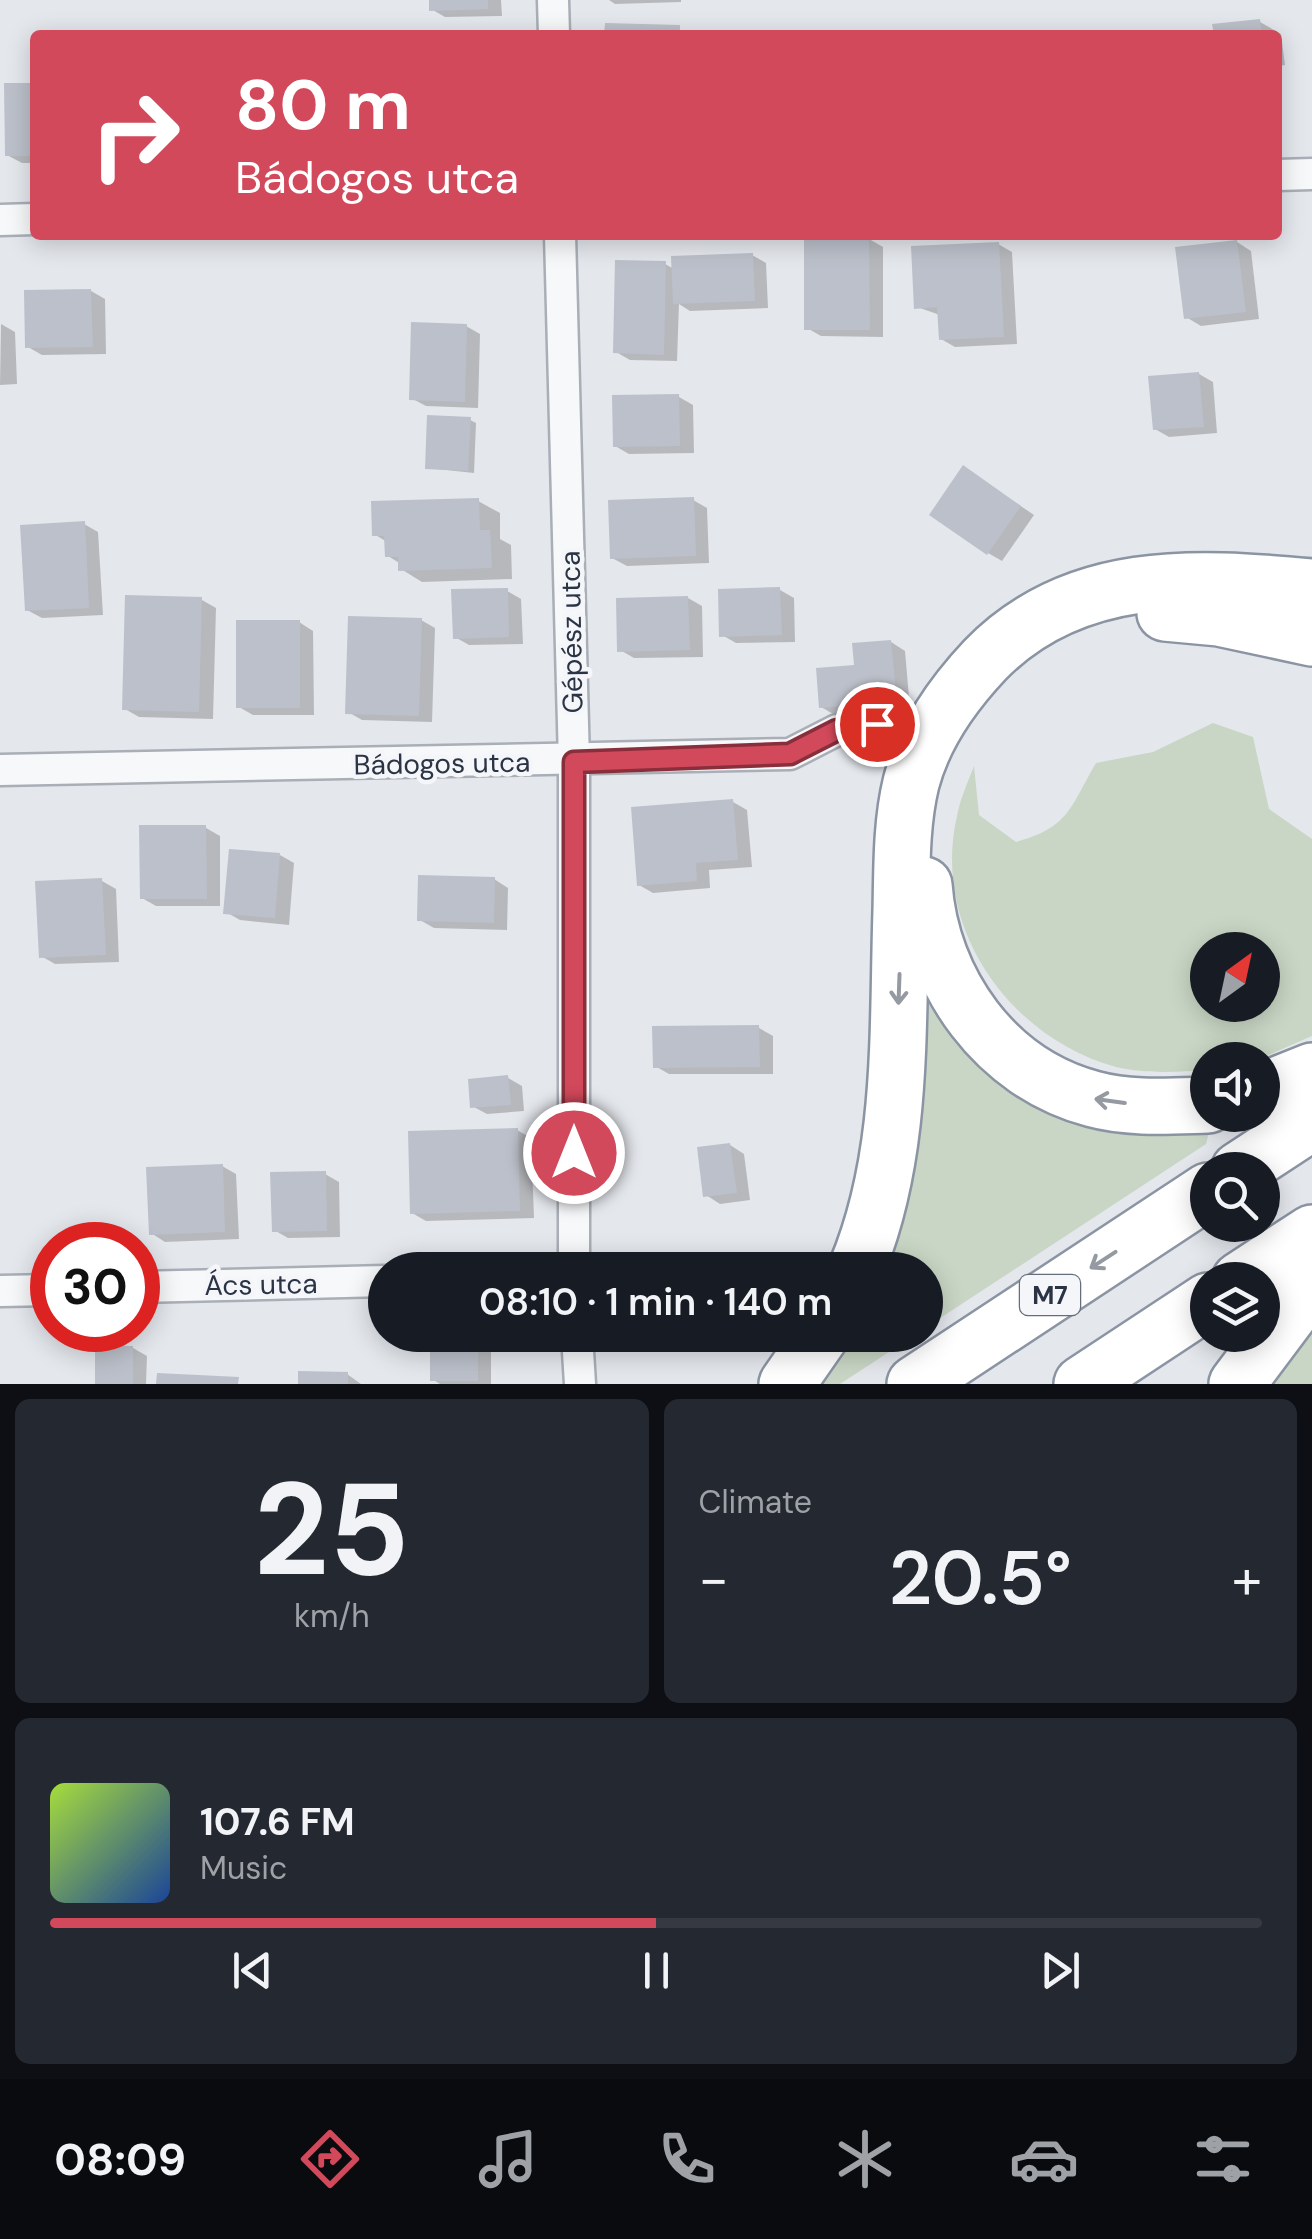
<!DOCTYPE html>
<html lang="en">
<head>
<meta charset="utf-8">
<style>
	:root { --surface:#171b24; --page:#242831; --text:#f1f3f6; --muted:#9ea1a6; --line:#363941; --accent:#d1495b }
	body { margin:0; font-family:"DM Sans",sans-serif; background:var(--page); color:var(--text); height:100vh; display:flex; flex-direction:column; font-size:38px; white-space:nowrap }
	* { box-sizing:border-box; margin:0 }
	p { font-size:32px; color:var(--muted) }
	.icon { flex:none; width:55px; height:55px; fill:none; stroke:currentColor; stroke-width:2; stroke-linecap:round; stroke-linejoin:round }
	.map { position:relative; height:1384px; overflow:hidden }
	.panel { display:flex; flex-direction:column; gap:15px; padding:15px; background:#0d0f14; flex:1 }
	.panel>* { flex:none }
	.banner { position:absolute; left:30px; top:30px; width:1252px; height:210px; border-radius:10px; box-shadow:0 5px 25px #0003; background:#d1495b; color:#fff; overflow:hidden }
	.needle { width:65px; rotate:33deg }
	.buttons { position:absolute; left:1190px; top:932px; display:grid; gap:20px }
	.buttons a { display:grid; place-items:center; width:90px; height:90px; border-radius:50%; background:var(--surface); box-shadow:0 5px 25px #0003; font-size:50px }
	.speed { position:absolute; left:30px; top:1222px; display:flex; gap:20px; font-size:50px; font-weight:700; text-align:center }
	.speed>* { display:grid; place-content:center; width:130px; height:130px; border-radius:50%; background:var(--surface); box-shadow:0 5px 25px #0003; line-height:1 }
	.speed .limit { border:15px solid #d22; background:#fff; color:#111 }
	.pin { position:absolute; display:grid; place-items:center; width:85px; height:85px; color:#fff; margin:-42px; border:5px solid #fff; border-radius:50%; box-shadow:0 2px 10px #0007 }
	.me { position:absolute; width:110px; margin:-55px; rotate:0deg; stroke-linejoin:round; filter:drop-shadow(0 0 8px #0008) }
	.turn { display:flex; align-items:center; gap:35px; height:210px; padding:0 40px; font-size:45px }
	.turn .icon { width:130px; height:130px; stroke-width:2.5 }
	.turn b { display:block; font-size:70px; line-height:85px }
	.big { font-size:75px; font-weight:600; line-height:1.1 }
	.panel .widget { flex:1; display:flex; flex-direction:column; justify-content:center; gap:15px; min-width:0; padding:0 35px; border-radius:15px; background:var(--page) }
	.panel .dial { align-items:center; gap:0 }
	.dial b { font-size:130px; line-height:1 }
	.song { display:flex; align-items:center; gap:30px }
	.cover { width:120px; height:120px; border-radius:15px; background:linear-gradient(135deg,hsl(80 70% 55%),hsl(220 70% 35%)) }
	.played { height:10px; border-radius:5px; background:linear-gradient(90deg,var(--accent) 50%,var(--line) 50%) }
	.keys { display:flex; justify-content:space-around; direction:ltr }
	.heat { display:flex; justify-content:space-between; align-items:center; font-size:55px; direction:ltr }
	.panel .tiles { flex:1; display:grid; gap:15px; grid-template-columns:1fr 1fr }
	.widget:last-child { grid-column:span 2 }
	.trip { position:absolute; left:368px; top:1252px; width:575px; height:100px; border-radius:50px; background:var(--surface); box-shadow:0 5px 25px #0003; font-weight:600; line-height:100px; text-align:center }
	.tabs { display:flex; height:160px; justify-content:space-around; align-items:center; background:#090b0e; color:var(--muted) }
	.tabs .icon { width:70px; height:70px }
	.tabs .selected { color:var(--accent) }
	.tabs b { font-size:45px; color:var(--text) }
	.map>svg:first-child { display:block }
</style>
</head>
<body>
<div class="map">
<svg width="1312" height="1384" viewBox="0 0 1312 1384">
	<rect width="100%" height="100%" fill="#e4e7ec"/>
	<g fill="#c9d6c5" fill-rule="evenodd">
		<path d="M1213 723 1253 737 1269 809 1312 839V1036L1257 1060H1208L1207 1070C1178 1072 1145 1074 1116 1067 1010 1038 931 928 957 816 960 799 968 782 974 766L979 815 1016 842C1070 827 1070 807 1096 763L1153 752ZM1208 950H1262V1005H1208Z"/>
		<path d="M924 997 950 1035 983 1068 1202 1125 1209 1132 1206 1144 925 1328V1270H875Z"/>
		<path d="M1312 1327V1384H1259Z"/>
		<path d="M844 1335H915L840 1384H814Z"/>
	</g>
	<g fill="#0003">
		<path d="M431 0H501L502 16 445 17 431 9Z"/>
		<path d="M609 0H681V2L615 4Z"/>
		<path d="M1260 22 1281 34 1285 65 1278 66V35H1216Z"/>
		<path d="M35 85V163H22L7 155Z"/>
		<path d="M869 239 883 247V337L821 336 807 328Z"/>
		<path d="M1237 242 1251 251 1259 319 1201 326 1186 317Z"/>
		<path d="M998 244 1012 252 1017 344 955 347 941 339 940 315 917 307Z"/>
		<path d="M752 255 766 263 768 308 690 311 679 304 677 361 630 360 616 352 665 264 674 269Z"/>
		<path d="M91 291 105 299 106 354 42 355 28 347Z"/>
		<path d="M1 324 15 332 17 384 0 385Z"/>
		<path d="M466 326 480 334 478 408 426 406 411 398Z"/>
		<path d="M1199 374 1213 382 1217 433 1169 437 1155 429Z"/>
		<path d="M679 397 693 405 694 453 629 454 615 446Z"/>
		<path d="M470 420 476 423 474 473 427 468Z"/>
		<path d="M978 477 1034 515 1002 561 988 553Z"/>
		<path d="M693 500 707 508 709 563 627 566 612 558Z"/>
		<path d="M478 501 500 513V539L511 545 512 579 422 582 401 569V564L388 556 387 542 374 534Z"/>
		<path d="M84 524 98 532 103 615 42 618 27 610Z"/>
		<path d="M780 590 794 598 795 642 736 643 722 635Z"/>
		<path d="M507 591 521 599 523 644 469 645 455 637Z"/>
		<path d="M688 598 702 606 703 657 634 658 620 650Z"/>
		<path d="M202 600 216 608 213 719 139 717 125 709Z"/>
		<path d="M421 620 435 628 432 722 362 720 348 712Z"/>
		<path d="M299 622 313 631 314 715H253L239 707Z"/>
		<path d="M891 642 905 651 910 709 835 715 821 707Z"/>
		<path d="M733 802 747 810 752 867 709 870 710 888 653 893 639 885Z"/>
		<path d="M206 828 220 836V906H156L142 898Z"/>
		<path d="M280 855 294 863 289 925 240 920 226 912Z"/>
		<path d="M494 879 508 888 507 930 434 928 420 920Z"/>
		<path d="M102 881 116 889 119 962 55 964 41 956Z"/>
		<path d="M759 1028 773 1036V1074H669L655 1066Z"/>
		<path d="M508 1078 522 1086 524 1111 487 1114 472 1106Z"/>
		<path d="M517 1130 531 1138 534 1218 426 1221 412 1213Z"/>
		<path d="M730 1145 744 1154 750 1200 720 1204 706 1195Z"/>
		<path d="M222 1166 236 1174 239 1239 165 1242 151 1233Z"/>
		<path d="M325 1174 339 1182 340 1237 288 1238 274 1230Z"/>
		<path d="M477 1335 491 1343V1384H440L432 1379Z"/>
		<path d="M133 1348 147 1356 146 1384H98Z"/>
		<path d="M347 1374 361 1384H301Z"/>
	</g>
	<g fill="#bbc0ca">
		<path d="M429 0H488V9L429 11Z"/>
		<path d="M1260 19 1262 35H1214L1212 24Z"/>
		<path d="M605 23 680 25V35H604Z"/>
		<path d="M4 83H35V156H5Z"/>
		<path d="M804 236H869L870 330H804Z"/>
		<path d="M1237 240 1246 312 1184 319 1175 247Z"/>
		<path d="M999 242 1004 337 939 340 937 307 914 309 911 246Z"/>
		<path d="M753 253 755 301 673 304 671 256Z"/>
		<path d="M615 260 666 261 664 355 613 353Z"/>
		<path d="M91 289 93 347 25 348 24 290Z"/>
		<path d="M411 322 467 324 465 402 409 400Z"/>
		<path d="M1199 372 1204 427 1153 430 1148 376Z"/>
		<path d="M679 394 680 446 613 447 612 395Z"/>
		<path d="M427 415 471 417 468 471 425 469Z"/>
		<path d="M963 465 1021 506 987 555 929 515Z"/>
		<path d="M694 497 696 556 610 559 608 500Z"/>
		<path d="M479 498 480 530H490L492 568 398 571V557H385L384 536H372L371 501Z"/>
		<path d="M85 521 89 608 25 611 20 525Z"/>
		<path d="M780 587 782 635 719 637 718 589Z"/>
		<path d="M508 588 509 637 453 639 451 589Z"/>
		<path d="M125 595 202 597 199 712 122 710Z"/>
		<path d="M688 596 690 650 617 652 616 598Z"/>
		<path d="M348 616 422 618 419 716 345 714Z"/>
		<rect x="236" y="620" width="64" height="88"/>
		<path d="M891 640 897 702 819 708 816 668 854 665 852 643Z"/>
		<path d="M733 799 738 860 696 863 697 881 637 886 631 807Z"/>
		<path d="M139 825H206L207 899H140Z"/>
		<path d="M229 849 280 853 275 918 223 914Z"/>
		<path d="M418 875 495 877 494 923 417 921Z"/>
		<path d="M102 878 106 955 39 958 35 881Z"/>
		<path d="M759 1025 760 1067 653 1068 652 1026Z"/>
		<path d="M508 1075 511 1105 470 1108 468 1079Z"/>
		<path d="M518 1128 520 1211 410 1214 408 1131Z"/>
		<path d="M730 1143 737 1193 703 1197 697 1147Z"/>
		<path d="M223 1164 225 1232 149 1235 146 1167Z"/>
		<path d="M326 1171 327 1231 272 1232 270 1172Z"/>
		<rect x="430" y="1335" width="48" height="46"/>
		<path d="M95 1345 133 1346V1384H95Z"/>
		<path d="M298 1371 348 1372V1384H298Z"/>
		<path d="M157 1373 239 1377 238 1384H156Z"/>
	</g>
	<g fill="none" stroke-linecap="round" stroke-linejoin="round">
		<defs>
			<g id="street">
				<path d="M553 0 554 35"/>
				<path d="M1278 175 1312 174"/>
				<path d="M0 220 35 219"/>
				<path d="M560 235 574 762V1270"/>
				<path d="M0 770 790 754 837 730 877 724"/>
				<path d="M138 1287 385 1281"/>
				<path d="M0 1291 52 1290"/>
				<path d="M577 1335 580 1384"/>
			</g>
			<g id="highway">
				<path d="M1165 613 1219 618 1312 638"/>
				<path d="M924 885C931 982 995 1073 1093 1099 1129 1109 1170 1106 1208 1105"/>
				<path d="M1262 1091 1312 1071"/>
				<path d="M1239 1170 1312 1122"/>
				<path d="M856 1270C904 1156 897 1033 901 911 902 869 901 824 911 783 923 737 953 694 985 660 1073 569 1194 576 1312 587"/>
				<path d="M1240 1280 1312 1233"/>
				<path d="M787 1384 821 1335"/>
				<path d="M915 1384 1208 1191"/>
				<path d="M1082 1384 1208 1301"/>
				<path d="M1237 1384 1312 1284"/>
			</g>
		</defs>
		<use href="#street" stroke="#a9aeb7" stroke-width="35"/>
		<use href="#highway" stroke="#8b94a3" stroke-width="60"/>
		<use href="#street" stroke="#f7f8fa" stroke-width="30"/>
		<use href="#highway" stroke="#fff" stroke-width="55"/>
	</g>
	<defs><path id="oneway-shaft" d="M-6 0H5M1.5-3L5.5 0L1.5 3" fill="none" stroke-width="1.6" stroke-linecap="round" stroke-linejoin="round" transform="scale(2.5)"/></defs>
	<g stroke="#959aa2">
		<use href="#oneway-shaft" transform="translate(899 989) rotate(92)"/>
		<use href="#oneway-shaft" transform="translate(1110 1101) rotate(-172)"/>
		<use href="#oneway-shaft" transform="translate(1103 1260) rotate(147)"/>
	</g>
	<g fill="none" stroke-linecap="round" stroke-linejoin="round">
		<defs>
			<path id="route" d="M574 1153V762L790 754 837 730 877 724"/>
		</defs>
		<use href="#route" stroke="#882f3b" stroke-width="25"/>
		<use href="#route" stroke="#d1495b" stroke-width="18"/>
	</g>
	<g text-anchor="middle" stroke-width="9" stroke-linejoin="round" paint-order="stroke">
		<rect fill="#f4f6f9" stroke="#676e7b" stroke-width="2.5" x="1020" y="1275" width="60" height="40" rx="8"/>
		<g font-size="25" font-weight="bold" fill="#2b3445">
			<text x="1050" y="1304">M7</text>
		</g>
		<g font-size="28" fill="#2b3445" stroke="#f4f6f9">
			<text transform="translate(571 632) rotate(-91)" y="10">Gépész utca</text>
			<text transform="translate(442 763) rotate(-1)" y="10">Bádogos utca</text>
			<text transform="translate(261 1284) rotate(-1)" y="10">Ács utca</text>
		</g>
	</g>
</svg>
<div class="buttons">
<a><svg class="needle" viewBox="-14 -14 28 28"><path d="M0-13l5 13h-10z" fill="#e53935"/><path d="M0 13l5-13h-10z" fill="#9ea1a6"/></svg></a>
<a><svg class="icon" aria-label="sound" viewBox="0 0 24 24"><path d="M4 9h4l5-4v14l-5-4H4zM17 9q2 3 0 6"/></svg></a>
<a><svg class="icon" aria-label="search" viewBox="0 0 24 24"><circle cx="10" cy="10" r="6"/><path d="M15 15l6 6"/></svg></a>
<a><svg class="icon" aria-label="layers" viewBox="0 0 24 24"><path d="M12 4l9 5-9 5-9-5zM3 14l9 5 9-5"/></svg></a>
</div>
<div class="speed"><div class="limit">30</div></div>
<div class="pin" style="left:877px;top:724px;background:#d93025"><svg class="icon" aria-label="arrive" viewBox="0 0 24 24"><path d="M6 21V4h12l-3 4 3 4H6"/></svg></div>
<svg class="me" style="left:574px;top:1153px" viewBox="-20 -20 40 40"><circle r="17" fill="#d1495b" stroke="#fff" stroke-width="3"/><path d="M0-11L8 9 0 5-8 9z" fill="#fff"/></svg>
<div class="trip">08:10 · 1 min · 140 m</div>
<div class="banner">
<div class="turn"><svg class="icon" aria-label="right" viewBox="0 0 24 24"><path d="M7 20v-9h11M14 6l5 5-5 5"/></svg><div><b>80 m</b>Bádogos utca</div></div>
</div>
</div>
<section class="panel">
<div class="tiles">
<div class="widget dial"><b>25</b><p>km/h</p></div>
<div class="widget"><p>Climate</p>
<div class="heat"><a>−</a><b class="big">20.5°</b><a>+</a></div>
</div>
<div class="widget">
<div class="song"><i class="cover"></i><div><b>107.6 FM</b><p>Music</p></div></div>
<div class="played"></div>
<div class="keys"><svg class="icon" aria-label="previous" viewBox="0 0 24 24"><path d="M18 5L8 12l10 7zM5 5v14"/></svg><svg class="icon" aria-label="pause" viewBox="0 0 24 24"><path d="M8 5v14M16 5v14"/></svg><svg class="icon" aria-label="next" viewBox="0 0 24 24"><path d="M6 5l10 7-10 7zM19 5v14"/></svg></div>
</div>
</div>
</section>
<nav class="tabs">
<b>08:09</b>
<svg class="icon selected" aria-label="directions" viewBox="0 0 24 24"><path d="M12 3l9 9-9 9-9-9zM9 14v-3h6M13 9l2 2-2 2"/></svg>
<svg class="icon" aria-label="music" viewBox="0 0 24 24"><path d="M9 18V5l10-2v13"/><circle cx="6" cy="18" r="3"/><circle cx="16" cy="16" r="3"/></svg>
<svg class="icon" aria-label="phone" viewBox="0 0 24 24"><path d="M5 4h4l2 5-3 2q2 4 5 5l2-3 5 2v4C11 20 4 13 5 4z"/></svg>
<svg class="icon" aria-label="climate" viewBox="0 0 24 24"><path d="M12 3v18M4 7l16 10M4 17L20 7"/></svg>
<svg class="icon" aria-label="car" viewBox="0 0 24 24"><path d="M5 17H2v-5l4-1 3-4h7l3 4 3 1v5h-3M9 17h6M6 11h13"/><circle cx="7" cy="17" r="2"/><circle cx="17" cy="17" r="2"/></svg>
<svg class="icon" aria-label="filters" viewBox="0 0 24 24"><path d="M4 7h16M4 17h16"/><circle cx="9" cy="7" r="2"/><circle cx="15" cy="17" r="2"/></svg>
</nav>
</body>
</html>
